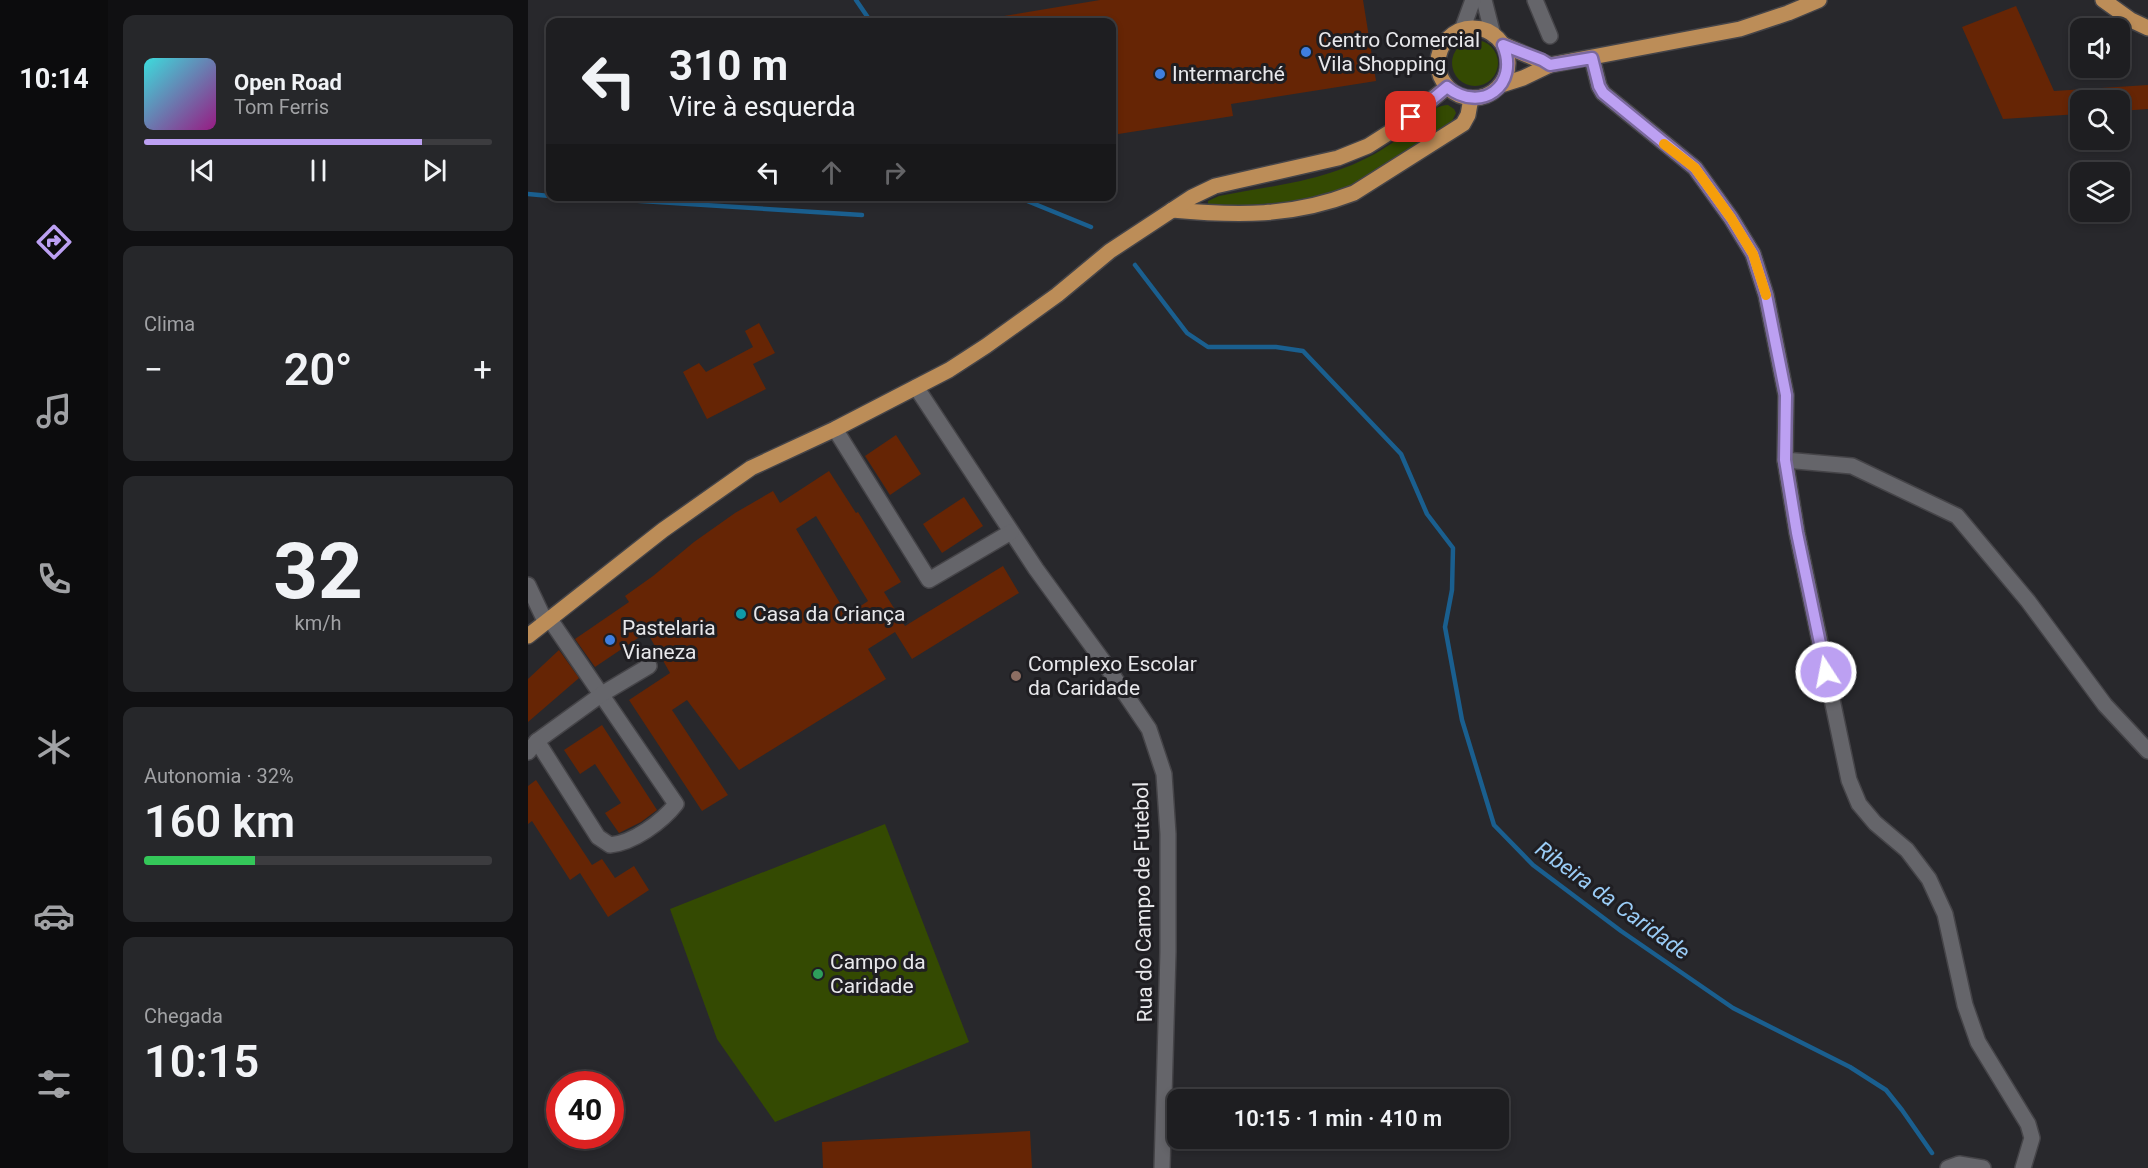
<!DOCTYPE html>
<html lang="pt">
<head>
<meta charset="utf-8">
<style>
	:root { --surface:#1e1e21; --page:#26272a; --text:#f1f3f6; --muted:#a1a2a5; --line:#3c3c3f; --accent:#bca0f2 }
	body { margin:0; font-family:Roboto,sans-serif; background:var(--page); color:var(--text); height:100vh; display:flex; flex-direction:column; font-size:22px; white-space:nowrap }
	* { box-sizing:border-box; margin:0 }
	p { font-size:20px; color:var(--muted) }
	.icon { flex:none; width:33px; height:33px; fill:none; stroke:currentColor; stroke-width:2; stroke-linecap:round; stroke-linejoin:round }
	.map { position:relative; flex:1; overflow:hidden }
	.details { display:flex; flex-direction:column; gap:15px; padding:15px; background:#101012; width:420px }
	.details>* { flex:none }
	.hud { position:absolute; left:18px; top:18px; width:570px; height:183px; border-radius:12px; box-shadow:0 3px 9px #0003,0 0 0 2px var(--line); background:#1e1e21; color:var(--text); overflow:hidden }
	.buttons { position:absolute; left:1542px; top:18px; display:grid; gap:12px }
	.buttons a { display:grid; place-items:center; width:60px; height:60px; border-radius:12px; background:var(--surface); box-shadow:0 3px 9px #0003,0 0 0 2px var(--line); font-size:30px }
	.speed { position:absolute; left:18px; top:1071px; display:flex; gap:12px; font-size:30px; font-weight:700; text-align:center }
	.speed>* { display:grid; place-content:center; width:78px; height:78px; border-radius:50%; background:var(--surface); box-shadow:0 3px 9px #0003,0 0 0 2px var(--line); line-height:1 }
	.speed .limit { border:9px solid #d22; background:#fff; color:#111 }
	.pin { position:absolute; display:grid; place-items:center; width:51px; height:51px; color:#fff; margin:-26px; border-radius:12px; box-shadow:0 3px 9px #0006 }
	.me { position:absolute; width:66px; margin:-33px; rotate:349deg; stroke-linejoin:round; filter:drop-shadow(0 0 4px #0008) }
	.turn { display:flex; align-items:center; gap:21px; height:126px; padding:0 24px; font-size:27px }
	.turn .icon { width:78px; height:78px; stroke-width:2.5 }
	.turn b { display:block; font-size:42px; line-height:51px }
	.lanes { display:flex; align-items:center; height:57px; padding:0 24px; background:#0003; justify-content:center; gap:30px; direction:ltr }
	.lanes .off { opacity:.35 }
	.big { font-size:45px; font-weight:600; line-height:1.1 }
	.details .widget { flex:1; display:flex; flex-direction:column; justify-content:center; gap:9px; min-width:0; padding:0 21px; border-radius:12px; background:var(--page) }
	.details .dial { align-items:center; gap:0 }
	.dial b { font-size:78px; line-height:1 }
	.song { display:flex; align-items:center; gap:18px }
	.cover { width:72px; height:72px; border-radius:9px; background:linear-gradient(135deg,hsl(180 70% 55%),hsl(310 70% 35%)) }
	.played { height:6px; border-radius:3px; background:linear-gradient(90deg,var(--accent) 80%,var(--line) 80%) }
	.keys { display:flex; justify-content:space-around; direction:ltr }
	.heat { display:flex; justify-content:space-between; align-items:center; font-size:33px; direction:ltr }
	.charge { height:9px; border-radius:4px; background:linear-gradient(90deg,#34c759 32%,var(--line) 0) }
	.trip { position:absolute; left:639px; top:1089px; width:342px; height:60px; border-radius:12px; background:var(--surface); box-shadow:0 3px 9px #0003,0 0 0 2px var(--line); font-weight:600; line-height:60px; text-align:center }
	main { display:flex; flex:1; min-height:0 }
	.tabs { display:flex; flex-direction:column; width:108px; justify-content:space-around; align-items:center; background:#0c0c0d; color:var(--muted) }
	.tabs .icon { width:42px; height:42px }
	.tabs .on { color:var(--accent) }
	.tabs b { font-size:27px; color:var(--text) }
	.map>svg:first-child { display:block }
</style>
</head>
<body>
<main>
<nav class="tabs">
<b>10:14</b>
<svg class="icon on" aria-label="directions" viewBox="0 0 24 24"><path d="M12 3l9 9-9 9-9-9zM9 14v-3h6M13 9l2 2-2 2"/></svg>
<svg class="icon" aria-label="music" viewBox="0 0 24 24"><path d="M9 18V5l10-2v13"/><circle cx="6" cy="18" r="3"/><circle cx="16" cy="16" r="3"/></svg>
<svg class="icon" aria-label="phone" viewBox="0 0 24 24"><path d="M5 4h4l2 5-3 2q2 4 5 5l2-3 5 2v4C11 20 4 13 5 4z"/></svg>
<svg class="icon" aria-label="climate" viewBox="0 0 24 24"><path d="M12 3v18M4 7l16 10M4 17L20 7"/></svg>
<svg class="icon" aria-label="car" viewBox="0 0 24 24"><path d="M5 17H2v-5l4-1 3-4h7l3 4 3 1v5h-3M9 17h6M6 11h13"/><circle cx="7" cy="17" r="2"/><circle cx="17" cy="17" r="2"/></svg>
<svg class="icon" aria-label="filters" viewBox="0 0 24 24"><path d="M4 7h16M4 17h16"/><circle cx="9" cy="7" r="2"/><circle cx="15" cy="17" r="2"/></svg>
</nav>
<section class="details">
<div class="widget">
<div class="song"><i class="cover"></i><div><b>Open Road</b><p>Tom Ferris</p></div></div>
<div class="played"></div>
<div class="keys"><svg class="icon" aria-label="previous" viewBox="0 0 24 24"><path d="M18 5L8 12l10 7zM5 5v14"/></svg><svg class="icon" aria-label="pause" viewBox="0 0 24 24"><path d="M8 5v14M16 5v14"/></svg><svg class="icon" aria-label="next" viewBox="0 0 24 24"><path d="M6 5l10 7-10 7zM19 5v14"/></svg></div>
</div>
<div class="widget"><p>Clima</p>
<div class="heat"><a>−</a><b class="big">20°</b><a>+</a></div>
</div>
<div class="widget dial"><b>32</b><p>km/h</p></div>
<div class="widget"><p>Autonomia · 32%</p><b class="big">160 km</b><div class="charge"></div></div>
<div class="widget"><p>Chegada</p><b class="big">10:15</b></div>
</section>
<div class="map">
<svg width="1620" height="1168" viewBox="0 0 1620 1168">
	<rect width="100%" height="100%" fill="#28282c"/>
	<g fill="#344a02">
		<circle cx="947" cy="63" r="23"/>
		<path d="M920 105 926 109 928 113 924 121 834 180 818 188 770 201 702 207 680 206V201L691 196C752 184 807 181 861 145 869 140 876 135 883 129 895 119 903 106 920 105Z"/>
		<path d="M357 824 441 1042 247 1122 189 1039 142 909Z"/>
	</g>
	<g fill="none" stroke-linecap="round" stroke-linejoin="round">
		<g stroke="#1a5f8f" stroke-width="4.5">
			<path d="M328 0 343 22"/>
			<path d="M0 194 22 196"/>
			<path d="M34 196 334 215"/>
			<path d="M487 196 563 227"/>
			<path d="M607 265 659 333 680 347H748L775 351 873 454 899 514 925 548 924 590 917 627 934 720 966 825 1005 865 1093 931 1205 1008 1322 1067 1358 1090 1374 1110 1404 1153"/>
		</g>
	</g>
	<g fill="#662505" fill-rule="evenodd">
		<path d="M572 0H835L848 81 703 104 705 116 584 135V22H477L476 16Z"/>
		<path d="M1488 6 1526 91 1620 85V109L1592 111V100H1552V114L1475 119 1434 27Z"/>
		<path d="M231 323 247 353 225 364 238 389 179 419 155 372 171 363 178 372 225 347 217 331Z"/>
		<path d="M368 435 393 474 362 495 337 456Z"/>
		<path d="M301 471 328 513 330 512 373 582 356 592 377 626 475 566 491 593 384 659 367 632 340 649 358 679 211 770 159 700 144 710 200 795 174 811 101 700 142 673 119 632 67 667 47 639 101 602 97 596 125 576 166 542 207 513 245 491 252 503ZM288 516 340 601 319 615 268 529Z"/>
		<path d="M436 497 455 526 414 553 395 524Z"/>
		<path d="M31 650 51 678 0 722V679Z"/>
		<path d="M74 725 129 810 113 822 91 833 77 813 93 803 67 764 52 774 36 750Z"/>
		<path d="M8 780 64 865 74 859 87 878 106 866 121 890 80 917 52 873 42 880 4 821 0 824V786Z"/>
		<path d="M502 1131 504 1168H295L294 1142Z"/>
	</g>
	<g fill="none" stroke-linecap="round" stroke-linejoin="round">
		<defs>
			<g id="minor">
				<path d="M956 0 965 35"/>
				<path d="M1007 0 1022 36"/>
				<path d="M934 30 945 0"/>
				<path d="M1064 58 1071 86 1075 93 1167 168 1203 218 1225 254 1238 295 1258 395 1257 460 1269 533 1321 780 1331 804 1347 823 1379 850 1401 879 1417 914 1437 1005 1450 1042 1500 1124 1504 1138 1495 1168"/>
				<path d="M388 387 508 569 575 661 621 729 636 774 640 834V952L634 1168"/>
				<path d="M307 429 401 580 483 532"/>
				<path d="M1257 460 1324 466 1429 516 1500 601 1577 705 1620 751"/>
				<path d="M0 585 17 621"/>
				<path d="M9 741 70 837 82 845C105 843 134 822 148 804L21 618"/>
				<path d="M0 752 9 741 74 694 121 666"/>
				<path d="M1420 1168 1431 1164 1455 1168"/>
			</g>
			<g id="major">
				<path d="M1575 0 1603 20 1620 28"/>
				<circle cx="945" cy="63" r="35"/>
				<path d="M976 45 1022 65"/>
				<path d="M973 85 995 78 1022 65 1212 29 1260 13 1291 0"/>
				<path d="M644 210C709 216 764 217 826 193L935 124 940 115 943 98"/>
				<path d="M0 636 135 530 223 468 307 429 421 370 458 346 529 295 582 251 664 197 687 186 810 158 840 146 873 125 919 87"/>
			</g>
		</defs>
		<use href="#minor" stroke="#454448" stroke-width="18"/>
		<use href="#major" stroke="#454448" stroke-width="18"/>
		<use href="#minor" stroke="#65656a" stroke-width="15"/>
		<use href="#major" stroke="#bc8d58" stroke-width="15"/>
	</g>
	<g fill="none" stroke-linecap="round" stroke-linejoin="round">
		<defs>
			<path id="route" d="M883 117 919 87C953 114 992 86 975 45L1014 60 1022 65 1064 58 1071 86 1075 93 1167 168 1203 218 1225 254 1238 295 1258 395 1257 460 1269 533 1298 672"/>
		</defs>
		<use href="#route" stroke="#7a689d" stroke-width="15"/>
		<use href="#route" stroke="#bca0f2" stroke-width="10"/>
		<path stroke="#f59e0b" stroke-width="10" d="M1136 144 1167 168 1203 218 1225 254 1238 295"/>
	</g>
	<g fill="#3f7fe0" stroke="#1f1e22" stroke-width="2">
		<circle cx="778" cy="52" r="6"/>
		<circle cx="632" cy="74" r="6"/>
		<circle cx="82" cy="640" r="6"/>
	</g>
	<circle fill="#0f9aa8" stroke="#1f1e22" stroke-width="2" cx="213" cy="614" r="6"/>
	<circle fill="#8d6e63" stroke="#1f1e22" stroke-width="2" cx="488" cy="676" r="6"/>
	<circle fill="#2e9e5b" stroke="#1f1e22" stroke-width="2" cx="290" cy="974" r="6"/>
	<g text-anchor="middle" stroke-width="6" stroke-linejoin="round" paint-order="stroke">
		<g font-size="21" fill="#e8e8eb" stroke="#1f1e22" text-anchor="start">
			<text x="790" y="47">Centro Comercial<tspan x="790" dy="24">Vila Shopping</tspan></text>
			<text x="644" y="81">Intermarché</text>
			<text x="225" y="621">Casa da Criança</text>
			<text x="94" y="635">Pastelaria<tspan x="94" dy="24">Vianeza</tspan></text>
			<text x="500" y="671">Complexo Escolar<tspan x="500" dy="24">da Caridade</tspan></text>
			<text x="302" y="969">Campo da<tspan x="302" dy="24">Caridade</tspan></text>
		</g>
		<g font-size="21" fill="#e8e8eb" stroke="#1f1e22">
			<text transform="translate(615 902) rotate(-91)" y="7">Rua do Campo de Futebol</text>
		</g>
		<g font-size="22" font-style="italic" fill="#9accf6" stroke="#1f1e22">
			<text transform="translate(1085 900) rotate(36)" y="8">Ribeira da Caridade</text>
		</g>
	</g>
</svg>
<div class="buttons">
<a><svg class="icon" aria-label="sound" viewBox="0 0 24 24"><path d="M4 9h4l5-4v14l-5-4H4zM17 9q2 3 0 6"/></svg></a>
<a><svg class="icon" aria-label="search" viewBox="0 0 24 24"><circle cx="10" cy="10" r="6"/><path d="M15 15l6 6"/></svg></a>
<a><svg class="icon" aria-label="layers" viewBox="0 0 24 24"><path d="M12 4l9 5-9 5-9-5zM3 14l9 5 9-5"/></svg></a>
</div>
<div class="speed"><div class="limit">40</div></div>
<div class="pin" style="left:883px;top:117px;background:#d93025"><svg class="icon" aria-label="arrive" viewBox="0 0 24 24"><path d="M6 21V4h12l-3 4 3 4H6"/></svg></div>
<svg class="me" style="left:1298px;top:672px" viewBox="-20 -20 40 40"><circle r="17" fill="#bca0f2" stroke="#fff" stroke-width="3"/><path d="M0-11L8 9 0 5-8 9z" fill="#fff"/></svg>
<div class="trip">10:15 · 1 min · 410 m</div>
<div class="hud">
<div class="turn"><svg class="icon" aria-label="left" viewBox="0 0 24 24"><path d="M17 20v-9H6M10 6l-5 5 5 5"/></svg><div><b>310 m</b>Vire à esquerda</div></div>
<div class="lanes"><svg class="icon" aria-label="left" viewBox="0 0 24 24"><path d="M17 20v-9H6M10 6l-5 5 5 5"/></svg><svg class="icon off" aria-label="ahead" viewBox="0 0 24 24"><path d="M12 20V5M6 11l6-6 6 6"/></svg><svg class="icon off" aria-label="right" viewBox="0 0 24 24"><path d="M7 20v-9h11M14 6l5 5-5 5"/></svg></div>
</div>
</div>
</main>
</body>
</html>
